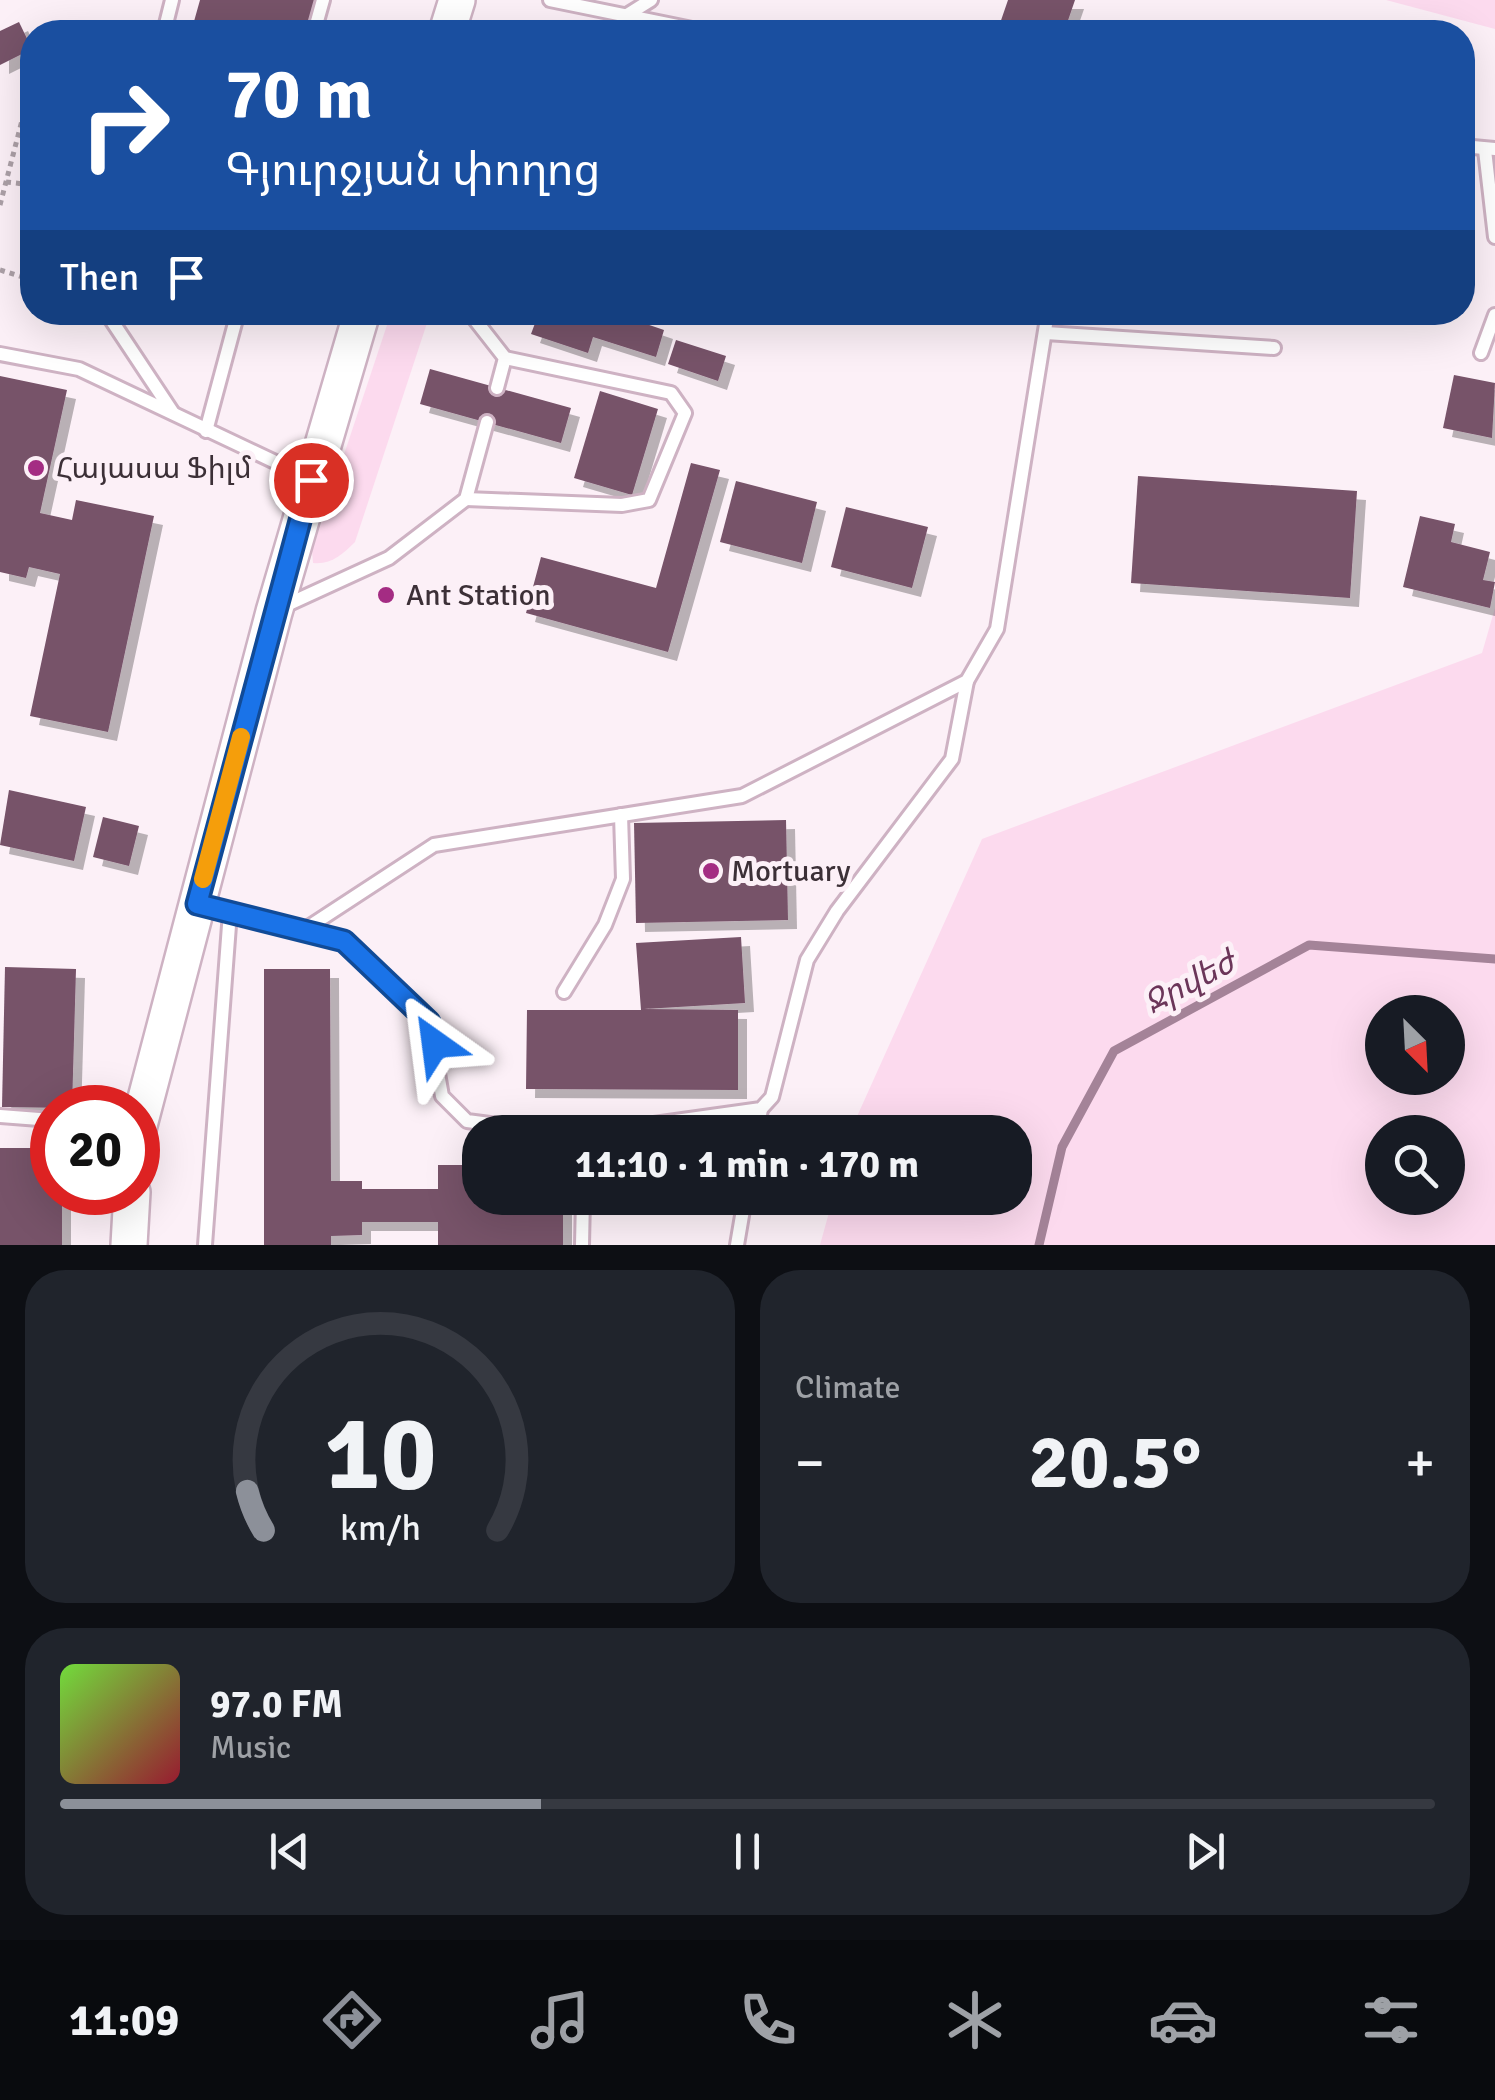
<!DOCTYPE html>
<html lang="en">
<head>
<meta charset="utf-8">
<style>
	:root { --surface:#171b24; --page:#20242c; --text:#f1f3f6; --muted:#9ea1a6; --line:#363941; --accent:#8c9099 }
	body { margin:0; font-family:Signika,"Noto Sans Armenian",sans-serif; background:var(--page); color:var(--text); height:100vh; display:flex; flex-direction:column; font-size:38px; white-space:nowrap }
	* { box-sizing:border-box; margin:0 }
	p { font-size:32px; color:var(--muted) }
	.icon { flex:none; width:55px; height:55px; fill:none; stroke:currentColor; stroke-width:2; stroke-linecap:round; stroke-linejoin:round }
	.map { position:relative; height:1245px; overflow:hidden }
	.sheet { display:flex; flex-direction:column; gap:25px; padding:25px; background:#0d0f14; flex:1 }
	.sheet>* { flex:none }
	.hud { position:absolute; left:20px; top:20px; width:1455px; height:305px; border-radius:40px; box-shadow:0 10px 40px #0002; background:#1a4fa0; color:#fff; overflow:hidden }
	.needle { width:65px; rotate:156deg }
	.tools { position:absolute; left:1365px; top:995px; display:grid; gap:20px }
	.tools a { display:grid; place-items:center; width:100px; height:100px; border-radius:50%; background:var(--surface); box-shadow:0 10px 40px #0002; font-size:50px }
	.speed { position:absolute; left:30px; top:1085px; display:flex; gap:20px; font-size:50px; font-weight:700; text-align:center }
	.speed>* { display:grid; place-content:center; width:130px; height:130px; border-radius:50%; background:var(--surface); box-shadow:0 10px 40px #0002; line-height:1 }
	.speed .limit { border:15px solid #d22; background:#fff; color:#111 }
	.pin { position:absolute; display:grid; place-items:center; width:85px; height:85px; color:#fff; margin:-42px; border:5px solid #fff; border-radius:50%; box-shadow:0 2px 10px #0007 }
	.me { position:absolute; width:110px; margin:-55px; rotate:329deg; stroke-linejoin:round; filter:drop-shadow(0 0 8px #0008) }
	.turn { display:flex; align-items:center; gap:35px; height:210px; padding:0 40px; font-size:45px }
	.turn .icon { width:130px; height:130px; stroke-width:2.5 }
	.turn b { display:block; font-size:70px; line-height:85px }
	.then { display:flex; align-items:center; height:95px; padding:0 40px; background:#0003; gap:20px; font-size:38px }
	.big { font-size:75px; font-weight:800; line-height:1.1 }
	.sheet .tile { flex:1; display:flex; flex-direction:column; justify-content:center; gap:15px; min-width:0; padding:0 35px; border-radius:40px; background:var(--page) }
	.sheet .dial { align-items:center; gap:0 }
	.dial svg { height:260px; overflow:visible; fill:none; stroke:var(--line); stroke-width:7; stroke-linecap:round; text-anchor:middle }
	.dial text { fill:var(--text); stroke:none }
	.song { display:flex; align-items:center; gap:30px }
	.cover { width:120px; height:120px; border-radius:15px; background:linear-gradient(135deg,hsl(100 70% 55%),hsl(350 70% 35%)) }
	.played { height:10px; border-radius:5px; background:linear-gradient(90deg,var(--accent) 35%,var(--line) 35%) }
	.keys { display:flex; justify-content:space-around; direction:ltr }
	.heat { display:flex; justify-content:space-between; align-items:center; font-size:55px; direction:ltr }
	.sheet .tiles { flex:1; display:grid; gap:25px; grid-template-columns:1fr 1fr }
	.tile:last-child { grid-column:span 2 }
	.trip { position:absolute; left:462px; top:1115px; width:570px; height:100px; border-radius:40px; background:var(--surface); box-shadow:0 10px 40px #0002; font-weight:800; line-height:100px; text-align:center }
	.tab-bar { display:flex; height:160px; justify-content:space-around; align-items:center; background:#090b0e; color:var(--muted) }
	.tab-bar .icon { width:70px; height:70px }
	.tab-bar .active { color:var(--accent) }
	.tab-bar b { font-size:45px; color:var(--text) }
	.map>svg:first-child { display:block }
</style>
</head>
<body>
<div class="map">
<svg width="1495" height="1245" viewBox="0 0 1495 1245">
	<defs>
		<filter id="shadow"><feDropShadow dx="9" dy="9" stdDeviation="0" flood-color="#0004"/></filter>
	</defs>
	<rect width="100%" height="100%" fill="#fcf0f7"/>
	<g fill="#fcdaee" fill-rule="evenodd">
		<path d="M1386 0H1495V29Z"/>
		<path d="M391 313 428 320 355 542C343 554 331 565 313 563L312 551Z"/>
		<path d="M1495 608V1245H820L833 1198H1015V1132H850L982 839 1482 653ZM1382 1012H1448V1078H1382ZM1382 1132H1448V1198H1382Z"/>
	</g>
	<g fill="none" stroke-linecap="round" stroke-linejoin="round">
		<path stroke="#a48398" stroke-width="9" d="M1039 1245 1062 1147 1114 1051 1309 945 1495 959"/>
	</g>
	<g fill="#775269" filter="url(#shadow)">
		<path d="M200 0H318L309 32H191Z"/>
		<path d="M1008 0H1075L1064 32H997Z"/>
		<path d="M19 22 32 49 0 65V31Z"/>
		<path d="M521 312H611L664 330 656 357 593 337 588 353 531 334 537 318Z"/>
		<path d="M676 340 726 356 718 381 668 364Z"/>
		<path d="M430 369 571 408 561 443 420 404Z"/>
		<path d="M1454 375 1495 383 1492 438 1443 428Z"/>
		<path d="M0 376 67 390 40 513 72 520 76 500 154 516 108 732 30 716 60 574 29 567 26 578 0 572Z"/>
		<path d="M600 391 658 409 632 495 574 478Z"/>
		<path d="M691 463 720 470 668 652 526 613 541 557 656 588Z"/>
		<path d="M1138 476 1357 491 1350 598 1131 583Z"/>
		<path d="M736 481 817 502 802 563 720 542Z"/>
		<path d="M846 507 928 527 912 588 831 567Z"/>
		<path d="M1420 516 1455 524 1451 542 1490 552 1483 580 1495 582 1490 608 1403 587Z"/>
		<path d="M9 790 86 807 74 861 0 845Z"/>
		<path d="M103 817 139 826 129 866 93 857Z"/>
		<path d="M786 820 788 920 636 923 634 823Z"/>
		<path d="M741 937 745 1003 644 1009 738 1010V1090L526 1089 527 1010H641L636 943Z"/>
		<path d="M5 967 76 969 72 1108 2 1107Z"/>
		<path d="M264 969H330L331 1181H362V1189H438V1165H480V1198H563V1245H438V1222H362V1235L331 1236V1245H264Z"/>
		<path d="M0 1148H52V1192H62V1245H0Z"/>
	</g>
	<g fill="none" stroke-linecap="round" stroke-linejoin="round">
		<defs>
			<g id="lane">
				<path d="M550 0 707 32"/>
				<path d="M627 15 651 0"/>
				<path d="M164 32 172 0"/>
				<path d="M314 32 323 0"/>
				<path d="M1462 146 1495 149"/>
				<path d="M1485 150 1495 237"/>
				<path d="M106 312 173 413"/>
				<path d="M469 312 505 358 497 388"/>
				<path d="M1046 333 1274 348"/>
				<path d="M1481 353 1495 315"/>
				<path d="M0 354 79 369 309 478"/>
				<path d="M206 431 238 312"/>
				<path d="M466 499 622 505 649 500 685 413 671 393 505 358"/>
				<path d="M280 608 389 558 466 499 487 422"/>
				<path d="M199 904 304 930 434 845 742 796 967 681 997 629 1048 312"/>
				<path d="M304 930 343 941 429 1022 442 1096 467 1121 551 1132"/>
				<path d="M564 992 605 925 623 879 621 815"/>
				<path d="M0 1116 52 1120"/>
				<path d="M597 1132 761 1109 772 1097 807 960 837 911 952 759 967 681"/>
				<path d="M757 1132 761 1109"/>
				<path d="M205 1245 230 912"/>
				<path d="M582 1245 583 1198"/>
				<path d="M737 1245 745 1198"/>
			</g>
			<g id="secondary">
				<path d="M447 32 457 0"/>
				<path d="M138 1129 274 612 362 312"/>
				<path d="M129 1245 132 1192"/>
			</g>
		</defs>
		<use href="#lane" stroke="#ceb2c3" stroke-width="18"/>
		<use href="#secondary" stroke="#ceb2c3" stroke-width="40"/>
		<g stroke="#aca0a7" stroke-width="5" stroke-dasharray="5 5" stroke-linecap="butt">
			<path d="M21 126 32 130"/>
			<path d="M6 182 24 184 32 182"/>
			<path d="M0 205 32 82"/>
			<path d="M0 270 32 280"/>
		</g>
		<use href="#lane" stroke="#fff" stroke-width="12"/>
		<use href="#secondary" stroke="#fff" stroke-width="35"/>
	</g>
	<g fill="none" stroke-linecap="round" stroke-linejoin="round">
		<defs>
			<path id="route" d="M311 480 197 904 344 941 429 1022 435 1044"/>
		</defs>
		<use href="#route" stroke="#114b97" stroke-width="25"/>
		<use href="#route" stroke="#1a73e8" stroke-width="18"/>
		<path stroke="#f59e0b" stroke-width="18" d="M203 879 241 737"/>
	</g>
	<g fill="#a42c83" stroke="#fcf0f7" stroke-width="4">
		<circle cx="36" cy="468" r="10"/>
		<circle cx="386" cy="595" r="10"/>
		<circle cx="711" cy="871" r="10"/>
	</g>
	<g text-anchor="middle" stroke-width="10" stroke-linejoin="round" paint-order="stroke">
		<g font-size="30" fill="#3c3037" stroke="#fcf0f7" text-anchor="start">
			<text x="56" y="478">Հայասա Ֆիլմ</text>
			<text x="406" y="605">Ant Station</text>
			<text x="731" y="881">Mortuary</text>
		</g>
		<g font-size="32" font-style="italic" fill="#6b3559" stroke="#fcf0f7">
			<text transform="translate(1189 982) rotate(-28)" y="11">Ջրվեժ</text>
		</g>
	</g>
</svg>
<div class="tools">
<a><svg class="needle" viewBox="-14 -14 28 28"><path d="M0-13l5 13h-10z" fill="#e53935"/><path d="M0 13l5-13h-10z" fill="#9ea1a6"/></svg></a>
<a><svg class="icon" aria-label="search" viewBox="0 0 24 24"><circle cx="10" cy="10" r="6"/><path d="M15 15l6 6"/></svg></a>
</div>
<div class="speed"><div class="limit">20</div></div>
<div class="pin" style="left:311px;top:480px;background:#d93025"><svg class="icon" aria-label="arrive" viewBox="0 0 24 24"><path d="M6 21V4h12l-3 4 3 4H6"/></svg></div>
<svg class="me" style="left:435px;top:1044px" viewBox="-20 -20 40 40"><path d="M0-17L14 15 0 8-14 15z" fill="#1a73e8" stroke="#fff" stroke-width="4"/></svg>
<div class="trip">11:10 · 1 min · 170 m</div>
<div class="hud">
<div class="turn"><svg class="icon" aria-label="right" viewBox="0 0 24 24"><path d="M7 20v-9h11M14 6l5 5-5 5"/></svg><div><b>70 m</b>Գյուրջյան փողոց</div></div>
<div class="then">Then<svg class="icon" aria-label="arrive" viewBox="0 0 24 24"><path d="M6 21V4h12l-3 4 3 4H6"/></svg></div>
</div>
</div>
<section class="sheet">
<div class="tiles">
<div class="tile dial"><svg viewBox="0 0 100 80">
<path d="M14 69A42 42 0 1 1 86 69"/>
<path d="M14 69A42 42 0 0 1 9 57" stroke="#8c9099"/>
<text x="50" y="56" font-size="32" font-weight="700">10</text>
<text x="50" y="72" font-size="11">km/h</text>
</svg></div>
<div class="tile"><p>Climate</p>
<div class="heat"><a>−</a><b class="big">20.5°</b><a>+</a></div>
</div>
<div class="tile">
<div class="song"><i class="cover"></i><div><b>97.0 FM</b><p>Music</p></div></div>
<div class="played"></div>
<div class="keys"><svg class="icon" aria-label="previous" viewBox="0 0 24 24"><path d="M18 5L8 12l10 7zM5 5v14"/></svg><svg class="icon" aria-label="pause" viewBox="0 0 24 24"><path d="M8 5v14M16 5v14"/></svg><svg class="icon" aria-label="next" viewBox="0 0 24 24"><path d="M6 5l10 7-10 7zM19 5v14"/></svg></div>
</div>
</div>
</section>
<nav class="tab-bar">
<b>11:09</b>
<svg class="icon active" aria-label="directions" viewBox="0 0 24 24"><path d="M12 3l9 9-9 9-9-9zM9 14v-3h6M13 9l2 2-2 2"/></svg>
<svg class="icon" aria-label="music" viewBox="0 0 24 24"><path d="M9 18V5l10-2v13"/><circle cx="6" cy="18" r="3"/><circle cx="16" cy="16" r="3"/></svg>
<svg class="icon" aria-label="phone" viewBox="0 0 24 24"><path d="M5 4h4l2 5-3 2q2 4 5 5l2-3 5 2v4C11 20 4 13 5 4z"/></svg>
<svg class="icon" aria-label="climate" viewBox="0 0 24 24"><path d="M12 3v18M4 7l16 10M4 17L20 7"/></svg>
<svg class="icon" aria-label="car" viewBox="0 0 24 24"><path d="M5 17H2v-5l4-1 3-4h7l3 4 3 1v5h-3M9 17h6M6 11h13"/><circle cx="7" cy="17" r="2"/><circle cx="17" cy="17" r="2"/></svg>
<svg class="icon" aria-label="filters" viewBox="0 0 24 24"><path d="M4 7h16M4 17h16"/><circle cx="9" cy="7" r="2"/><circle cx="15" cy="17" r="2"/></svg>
</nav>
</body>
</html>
